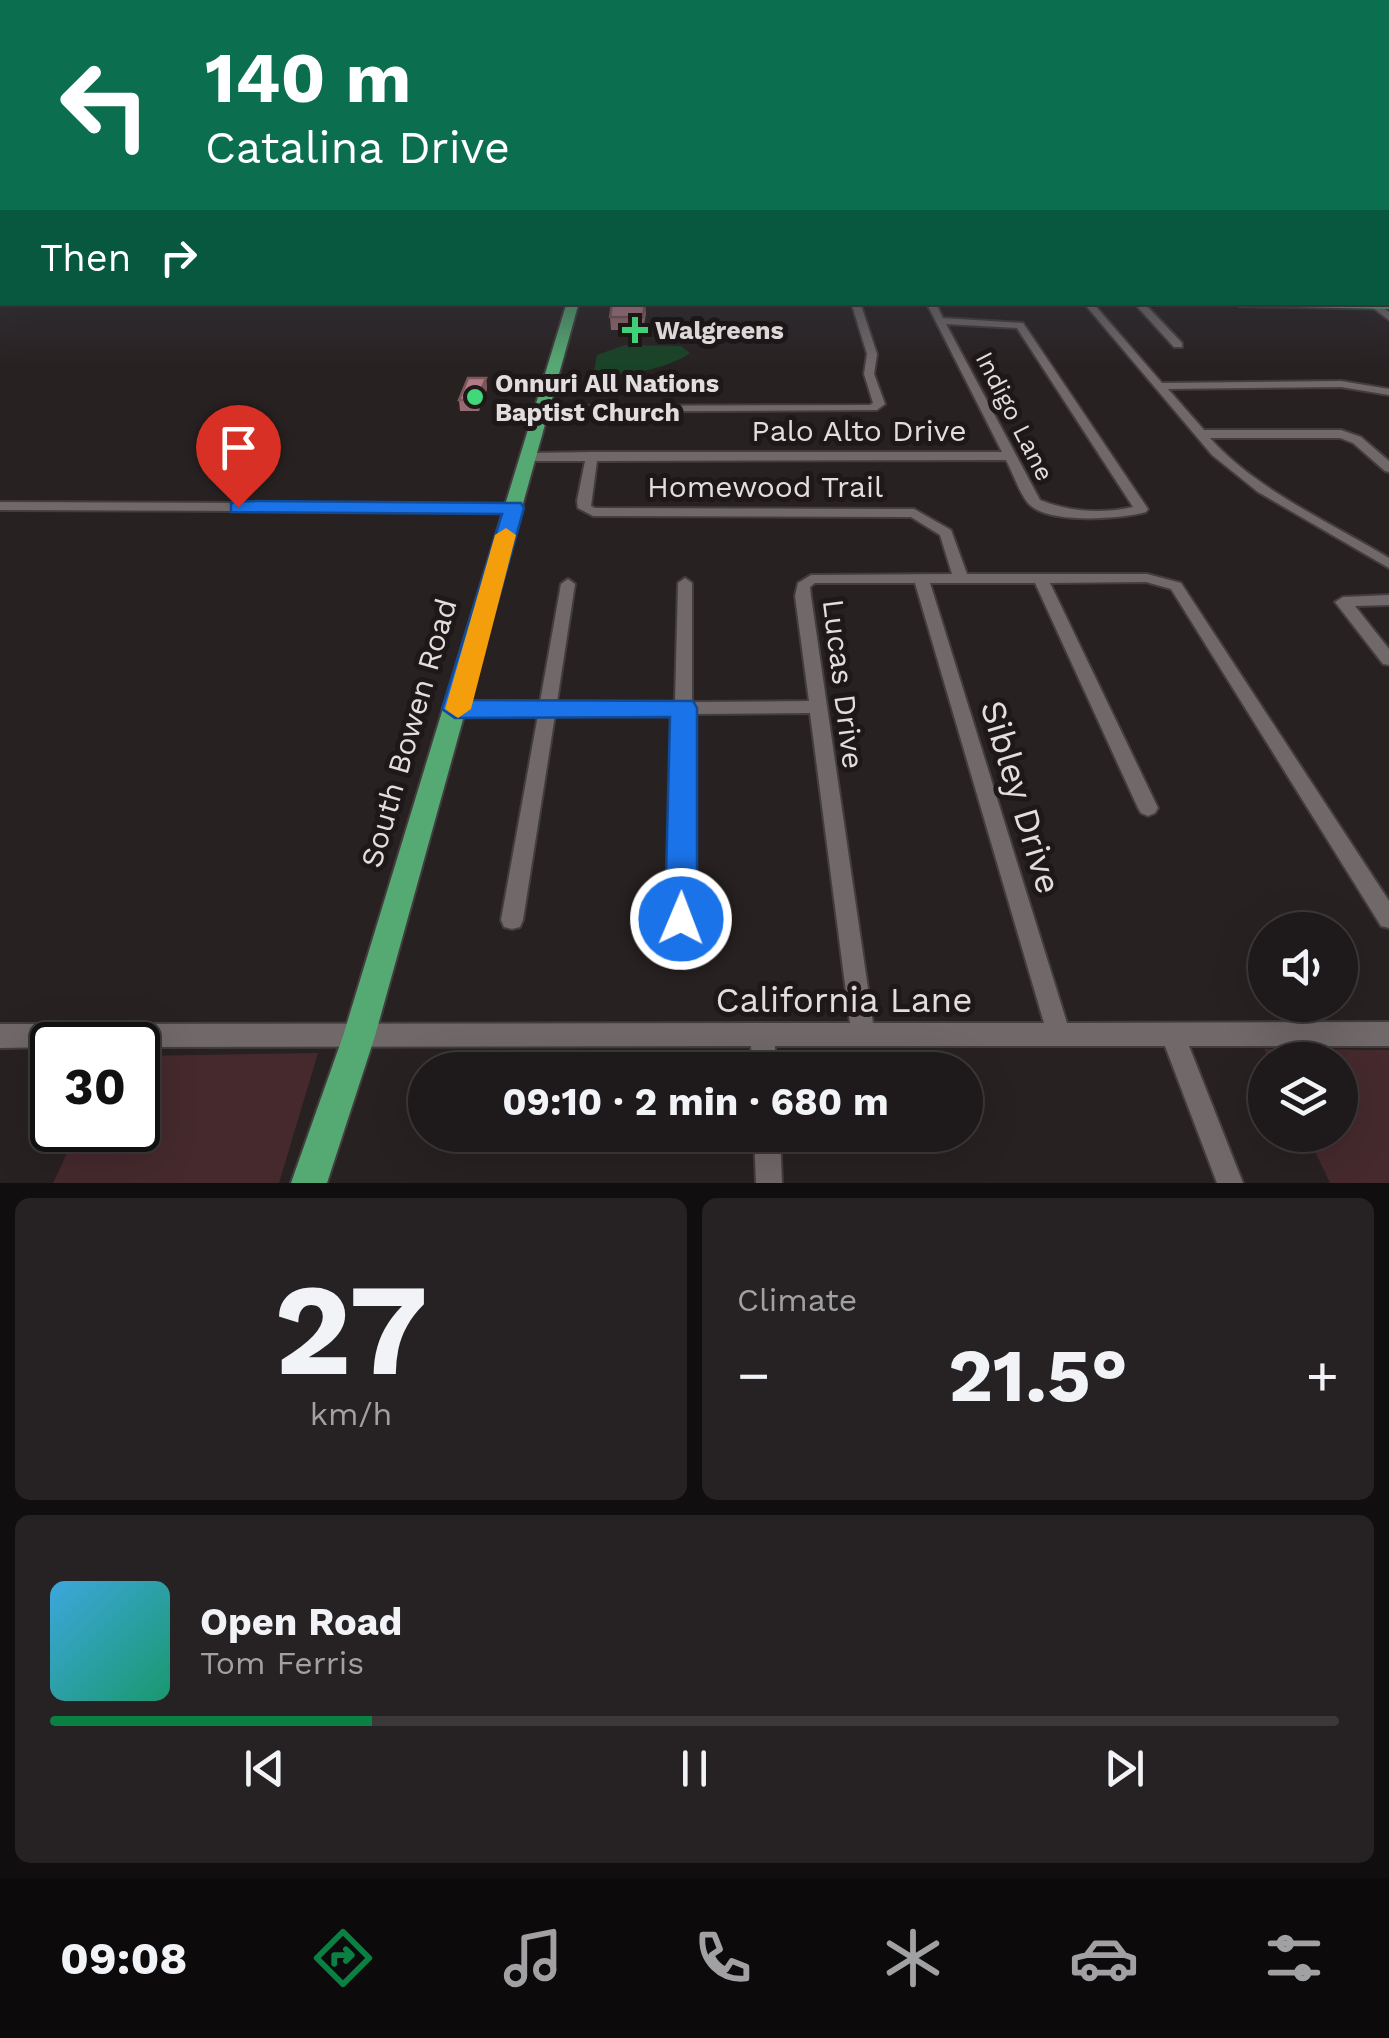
<!DOCTYPE html>
<html lang="en">
<head>
<meta charset="utf-8">
<style>
	:root { --surface:#1e191a; --page:#262223; --text:#f1f3f6; --muted:#a1a0a2; --line:#3c3839; --accent:#0b8043 }
	body { margin:0; font-family:"Work Sans",sans-serif; background:var(--page); color:var(--text); height:100vh; display:flex; flex-direction:column; font-size:38px; white-space:nowrap }
	* { box-sizing:border-box; margin:0 }
	p { font-size:32px; color:var(--muted) }
	.icon { flex:none; width:55px; height:55px; fill:none; stroke:currentColor; stroke-width:2; stroke-linecap:round; stroke-linejoin:round }
	.map { position:relative; height:1183px; overflow:hidden }
	.panel { display:flex; flex-direction:column; gap:15px; padding:15px; background:#100e0e; flex:1 }
	.panel>* { flex:none }
	.hud { position:absolute; left:0px; top:0px; width:1390px; height:305px; box-shadow:0 10px 40px #0002,0 0 0 2px var(--line); background:#0b6e4f; color:#fff; overflow:hidden }
	.buttons { position:absolute; left:1248px; top:912px; display:grid; gap:20px }
	.buttons a { display:grid; place-items:center; width:110px; height:110px; border-radius:50%; background:var(--surface); box-shadow:0 10px 40px #0002,0 0 0 2px var(--line); font-size:50px }
	.speed { position:absolute; left:30px; top:1022px; display:flex; gap:20px; font-size:50px; font-weight:700; text-align:center }
	.speed>* { display:grid; place-content:center; width:130px; height:130px; border-radius:50%; background:var(--surface); box-shadow:0 10px 40px #0002,0 0 0 2px var(--line); line-height:1 }
	.speed .limit { border:5px solid #111; border-radius:15px; background:#fff; color:#111 }
	.pin { position:absolute; display:grid; place-items:center; width:85px; height:85px; color:#fff; margin:-102px -42px; border-radius:50% 50% 50% 0; rotate:-45deg; box-shadow:0 0 10px #0007 }
	.pin .icon { rotate:45deg }
	.me { position:absolute; width:110px; margin:-55px; rotate:1deg; stroke-linejoin:round; filter:drop-shadow(0 0 8px #0008) }
	.turn { display:flex; align-items:center; gap:35px; height:210px; padding:0 40px; font-size:45px }
	.turn .icon { width:130px; height:130px; stroke-width:2.5 }
	.turn b { display:block; font-size:70px; line-height:85px }
	.then { display:flex; align-items:center; height:95px; padding:0 40px; background:#0003; gap:20px; font-size:38px }
	.big { font-size:75px; font-weight:700; line-height:1.1 }
	.panel .tile { flex:1; display:flex; flex-direction:column; justify-content:center; gap:15px; min-width:0; padding:0 35px; border-radius:15px; background:var(--page) }
	.panel .dial { align-items:center; gap:0 }
	.dial b { font-size:130px; line-height:1 }
	.song { display:flex; align-items:center; gap:30px }
	.cover { width:120px; height:120px; border-radius:15px; background:linear-gradient(135deg,hsl(200 70% 55%),hsl(160 70% 35%)) }
	.played { height:10px; border-radius:5px; background:linear-gradient(90deg,var(--accent) 25%,var(--line) 25%) }
	.keys { display:flex; justify-content:space-around; direction:ltr }
	.heat { display:flex; justify-content:space-between; align-items:center; font-size:55px; direction:ltr }
	.panel .tiles { flex:1; display:grid; gap:15px; grid-template-columns:1fr 1fr }
	.tile:last-child { grid-column:span 2 }
	.trip { position:absolute; left:408px; top:1052px; width:575px; height:100px; border-radius:50px; background:var(--surface); box-shadow:0 10px 40px #0002,0 0 0 2px var(--line); font-weight:700; line-height:100px; text-align:center }
	.menu { display:flex; height:160px; justify-content:space-around; align-items:center; background:#0c0a0a; color:var(--muted) }
	.menu .icon { width:70px; height:70px }
	.menu .active { color:var(--accent) }
	.menu b { font-size:45px; color:var(--text) }
	.map>svg:first-child { display:block }
</style>
</head>
<body>
<div class="map">
<svg width="1389" height="1183" viewBox="0 0 1389 1183">
	<rect width="100%" height="100%" fill="#282122"/>
	<g fill="#45292d">
		<path d="M1264 1049 1389 1050V1183H1330L1307 1135H1340V1060H1270Z"/>
		<path d="M318 1053 279 1183H53L78 1130H138V1056Z"/>
	</g>
	<path fill="#194327" d="M625 345 681 346 690 353C672 367 615 381 594 371L597 355Z"/>
	<g fill="none" stroke-linecap="round" stroke-linejoin="round">
		<defs>
			<g id="minor">
				<rect x="0" y="223" width="2" height="5"/>
				<path d="M2 290V296L0 297V291Z"/>
				<path d="M851 302H860L877 354 874 374 885 404 877 410 543 412 537 409 543 406 870 405 873 403 864 374 867 354Z"/>
				<path d="M926 302H935L943 318 1023 323 1148 509 1146 512C1121 519 1047 525 1028 503 1019 492 1013 473 1006 460L597 461 591 506 595 508 914 509 951 530 967 574H1147L1181 583 1389 901V928L1381 926 1171 589 1146 582 1050 583 1158 808 1155 813 1148 816 1141 813 1138 808 1035 583H930L1067 1023 1389 1022V1046H1189L1243 1183H1217L1165 1046H775L776 1070H752L751 1046 138 1047V1045H52V1047L0 1048V1024L850 1023 810 713 692 714V919L689 926 681 928 673 926 670 919 675 714 555 715 523 920 520 927 512 929 504 927 501 920 538 715H455L449 713 446 709 449 705 455 703 540 702 561 584 568 579 575 584 557 702H675L678 583 685 578 692 583V702L809 701 795 596 798 583 811 575 952 574 940 535 911 517 593 516 578 508 577 501 585 461H529L523 457 529 453 592 452H1002ZM946 324 1017 328 1133 507C1103 514 1069 512 1040 500ZM815 583H915L1044 1023H873L811 596 810 587Z"/>
				<path d="M1083 302H1092L1162 383 1341 381 1389 389V395L1341 387 1168 389 1204 430H1341L1361 437 1389 461V472L1385 471 1353 443 1340 438H1210C1255 489 1331 523 1389 558V568L1258 492 1212 455Z"/>
				<path d="M1133 302H1143L1182 343V347H1174Z"/>
				<path d="M1365 302H1376L1389 312V320Z"/>
				<path d="M0 502 514 504 521 508 514 512 0 510Z"/>
				<path d="M1389 595V605L1355 606 1389 649V665L1383 664 1335 602 1343 597Z"/>
				<path d="M754 1135H780L782 1183H756Z"/>
			</g>
			<g id="major">
				<rect x="1388" y="220" width="1" height="6"/>
				<path d="M0 295H2L3 302 0 303Z"/>
				<path d="M1389 301V309L1239 306 1233 302Z"/>
				<path d="M567 302H579L375 1036 327 1183H291L343 1036Z"/>
			</g>
		</defs>
		<use href="#minor" stroke="#423d3e" stroke-width="4"/>
		<use href="#major" stroke="#423d3e" stroke-width="4"/>
		<use href="#minor" fill="#706869" fill-rule="evenodd"/>
		<use href="#major" fill="#55a973" fill-rule="evenodd"/>
	</g>
	<g fill="#986a71">
		<path d="M645 302 646 314 643 330H611L610 317Z"/>
		<path d="M486 378 487 389 479 411H460L459 400Z"/>
	</g>
	<path fill="#7c565c" d="M486 378 487 389 479 411 477 400Z"/>
	<g fill="#b17b83" stroke="#7c565c" stroke-width="2.5">
		<path d="M612 302H645L643 317H610Z"/>
		<path d="M468 378H486L477 400H459Z"/>
	</g>
	<linearGradient id="sky" x2="0" y2="1"><stop stop-color="#161213"/><stop offset="0.55" stop-color="#42434f"/><stop offset="1" stop-color="#42434f" stop-opacity="0"/></linearGradient>
	<rect width="1389" height="367" fill="url(#sky)"/>
	<path fill="#1a73e8" stroke="#114b97" stroke-width="2.5" d="M238 501 521 503 524 508 470 700 693 701 697 708V919L692 929 681 933 670 929 665 919 670 717 455 718 442 709 502 514 231 512V503Z"/>
	<path fill="#f59e0b" d="M506 528 516 535 471 709 458 718 445 709 495 535Z"/>
	<g fill="#43d77b" stroke="#1e1818" stroke-width="4">
		<path d="M630 315h10v10h10v10h-10v10h-10v-10h-10v-10h10z"/>
		<circle cx="475" cy="397" r="10"/>
	</g>
	<g text-anchor="middle" stroke-width="10" stroke-linejoin="round" paint-order="stroke">
		<g font-size="25" font-weight="bold" fill="#e2ddde" stroke="#1e1818" text-anchor="start">
			<text x="655" y="339">Walgreens</text>
			<text x="495" y="392">Onnuri All Nations<tspan x="495" dy="29">Baptist Church</tspan></text>
		</g>
		<g font-size="25" fill="#e2ddde" stroke="#1e1818">
			<text transform="translate(1015 416) rotate(63)" y="9">Indigo Lane</text>
		</g>
		<g font-size="30" fill="#e2ddde" stroke="#1e1818">
			<text x="859" y="441">Palo Alto Drive</text>
			<text x="765" y="497">Homewood Trail</text>
			<text transform="translate(843 684) rotate(83)" y="10">Lucas Drive</text>
			<text transform="translate(409 733) rotate(-74)" y="10">South Bowen Road</text>
		</g>
		<g font-size="35" fill="#e2ddde" stroke="#1e1818">
			<text transform="translate(1021 797) rotate(73)" y="12">Sibley Drive</text>
			<text x="844" y="1012">California Lane</text>
		</g>
	</g>
</svg>
<div class="buttons">
<a><svg class="icon" aria-label="sound" viewBox="0 0 24 24"><path d="M4 9h4l5-4v14l-5-4H4zM17 9q2 3 0 6"/></svg></a>
<a><svg class="icon" aria-label="layers" viewBox="0 0 24 24"><path d="M12 4l9 5-9 5-9-5zM3 14l9 5 9-5"/></svg></a>
</div>
<div class="speed"><div class="limit">30</div></div>
<div class="pin" style="left:238px;top:507px;background:#d93025"><svg class="icon" aria-label="arrive" viewBox="0 0 24 24"><path d="M6 21V4h12l-3 4 3 4H6"/></svg></div>
<svg class="me" style="left:681px;top:919px" viewBox="-20 -20 40 40"><circle r="17" fill="#1a73e8" stroke="#fff" stroke-width="3"/><path d="M0-11L8 9 0 5-8 9z" fill="#fff"/></svg>
<div class="trip">09:10 · 2 min · 680 m</div>
<div class="hud">
<div class="turn"><svg class="icon" aria-label="left" viewBox="0 0 24 24"><path d="M17 20v-9H6M10 6l-5 5 5 5"/></svg><div><b>140 m</b>Catalina Drive</div></div>
<div class="then">Then<svg class="icon" aria-label="right" viewBox="0 0 24 24"><path d="M7 20v-9h11M14 6l5 5-5 5"/></svg></div>
</div>
</div>
<section class="panel">
<div class="tiles">
<div class="tile dial"><b>27</b><p>km/h</p></div>
<div class="tile"><p>Climate</p>
<div class="heat"><a>−</a><b class="big">21.5°</b><a>+</a></div>
</div>
<div class="tile">
<div class="song"><i class="cover"></i><div><b>Open Road</b><p>Tom Ferris</p></div></div>
<div class="played"></div>
<div class="keys"><svg class="icon" aria-label="previous" viewBox="0 0 24 24"><path d="M18 5L8 12l10 7zM5 5v14"/></svg><svg class="icon" aria-label="pause" viewBox="0 0 24 24"><path d="M8 5v14M16 5v14"/></svg><svg class="icon" aria-label="next" viewBox="0 0 24 24"><path d="M6 5l10 7-10 7zM19 5v14"/></svg></div>
</div>
</div>
</section>
<nav class="menu">
<b>09:08</b>
<svg class="icon active" aria-label="directions" viewBox="0 0 24 24"><path d="M12 3l9 9-9 9-9-9zM9 14v-3h6M13 9l2 2-2 2"/></svg>
<svg class="icon" aria-label="music" viewBox="0 0 24 24"><path d="M9 18V5l10-2v13"/><circle cx="6" cy="18" r="3"/><circle cx="16" cy="16" r="3"/></svg>
<svg class="icon" aria-label="phone" viewBox="0 0 24 24"><path d="M5 4h4l2 5-3 2q2 4 5 5l2-3 5 2v4C11 20 4 13 5 4z"/></svg>
<svg class="icon" aria-label="climate" viewBox="0 0 24 24"><path d="M12 3v18M4 7l16 10M4 17L20 7"/></svg>
<svg class="icon" aria-label="car" viewBox="0 0 24 24"><path d="M5 17H2v-5l4-1 3-4h7l3 4 3 1v5h-3M9 17h6M6 11h13"/><circle cx="7" cy="17" r="2"/><circle cx="17" cy="17" r="2"/></svg>
<svg class="icon" aria-label="filters" viewBox="0 0 24 24"><path d="M4 7h16M4 17h16"/><circle cx="9" cy="7" r="2"/><circle cx="15" cy="17" r="2"/></svg>
</nav>
</body>
</html>
